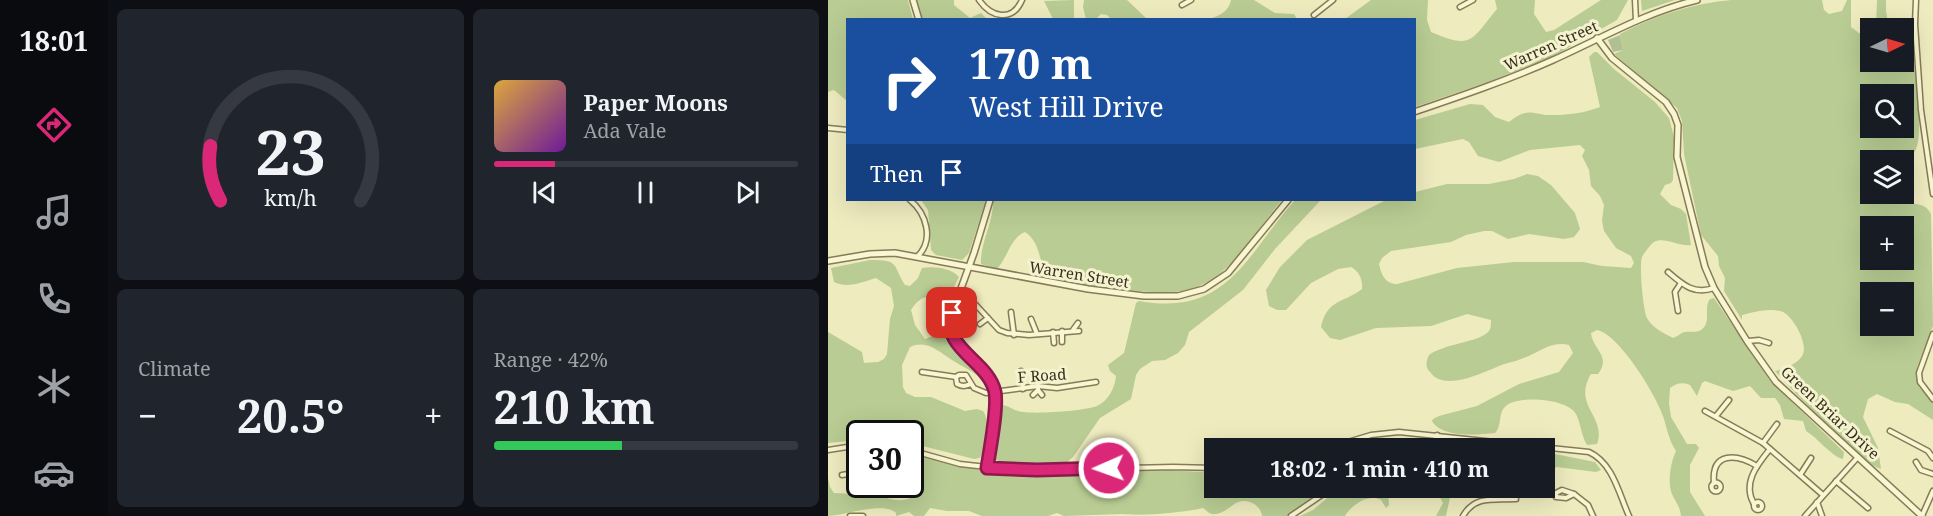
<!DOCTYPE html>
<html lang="en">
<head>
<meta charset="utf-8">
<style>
	:root { --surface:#171b24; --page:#20242c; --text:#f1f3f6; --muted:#9ea1a6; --line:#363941; --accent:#db2777 }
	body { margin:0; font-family:"Noto Serif",serif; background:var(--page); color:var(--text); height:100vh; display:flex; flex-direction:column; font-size:22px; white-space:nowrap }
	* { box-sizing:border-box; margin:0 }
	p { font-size:20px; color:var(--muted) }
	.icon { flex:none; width:33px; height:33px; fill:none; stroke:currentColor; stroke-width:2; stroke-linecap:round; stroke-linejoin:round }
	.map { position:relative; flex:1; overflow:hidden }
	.drawer { display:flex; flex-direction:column; gap:9px; padding:9px; background:#0d0f14; width:720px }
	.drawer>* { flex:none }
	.top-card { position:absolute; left:18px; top:18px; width:570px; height:183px; border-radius:0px; box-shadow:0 6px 24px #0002; background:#1a4fa0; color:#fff; overflow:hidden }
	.needle { width:39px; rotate:85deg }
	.tools { position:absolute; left:1032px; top:18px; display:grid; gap:12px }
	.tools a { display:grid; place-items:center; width:54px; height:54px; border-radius:0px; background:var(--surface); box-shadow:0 6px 24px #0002; font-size:30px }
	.speed { position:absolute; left:18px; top:420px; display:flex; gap:12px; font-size:30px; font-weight:700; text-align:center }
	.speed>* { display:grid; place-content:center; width:78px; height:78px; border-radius:50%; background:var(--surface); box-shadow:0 6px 24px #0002; line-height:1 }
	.speed .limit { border:3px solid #111; border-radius:9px; background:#fff; color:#111 }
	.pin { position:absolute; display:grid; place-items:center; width:51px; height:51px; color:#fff; margin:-26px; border-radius:12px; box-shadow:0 3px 9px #0006 }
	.me { position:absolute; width:66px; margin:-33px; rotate:268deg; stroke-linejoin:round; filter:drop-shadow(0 0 4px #0008) }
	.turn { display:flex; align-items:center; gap:21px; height:126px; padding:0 24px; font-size:27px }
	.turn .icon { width:78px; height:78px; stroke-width:2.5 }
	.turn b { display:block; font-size:42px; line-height:51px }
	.then { display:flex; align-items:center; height:57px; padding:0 24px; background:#0003; gap:12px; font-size:22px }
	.big { font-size:45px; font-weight:700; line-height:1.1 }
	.drawer .tile { flex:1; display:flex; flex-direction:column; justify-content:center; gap:9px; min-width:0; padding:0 21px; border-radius:9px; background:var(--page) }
	.drawer .dial { align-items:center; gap:0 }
	.dial svg { height:156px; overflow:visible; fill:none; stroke:var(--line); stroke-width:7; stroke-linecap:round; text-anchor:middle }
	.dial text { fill:var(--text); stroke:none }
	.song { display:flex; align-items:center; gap:18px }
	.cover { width:72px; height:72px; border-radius:9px; background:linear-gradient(135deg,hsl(40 70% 55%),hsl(280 70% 35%)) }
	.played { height:6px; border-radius:3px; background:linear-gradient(90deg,var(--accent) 20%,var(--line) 20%) }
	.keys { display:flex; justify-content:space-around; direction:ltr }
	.heat { display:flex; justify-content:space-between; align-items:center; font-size:33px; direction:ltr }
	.charge { height:9px; border-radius:4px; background:linear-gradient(90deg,#34c759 42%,var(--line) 0) }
	.drawer .tiles { flex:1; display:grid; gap:9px; grid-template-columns:repeat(2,1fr) }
	.trip { position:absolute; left:376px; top:438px; width:351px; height:60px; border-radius:0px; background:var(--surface); box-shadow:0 6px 24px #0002; font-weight:700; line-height:60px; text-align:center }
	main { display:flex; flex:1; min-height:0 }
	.dock { display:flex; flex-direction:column; width:108px; justify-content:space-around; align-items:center; background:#090b0e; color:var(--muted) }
	.dock .icon { width:42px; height:42px }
	.dock .selected { color:var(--accent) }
	.dock b { font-size:27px; color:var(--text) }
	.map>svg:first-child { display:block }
</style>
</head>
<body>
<main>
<nav class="dock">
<b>18:01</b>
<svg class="icon selected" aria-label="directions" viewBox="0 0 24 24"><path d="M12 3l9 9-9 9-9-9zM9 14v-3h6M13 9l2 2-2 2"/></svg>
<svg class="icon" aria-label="music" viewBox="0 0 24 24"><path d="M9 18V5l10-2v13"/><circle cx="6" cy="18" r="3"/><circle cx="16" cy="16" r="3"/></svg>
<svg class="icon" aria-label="phone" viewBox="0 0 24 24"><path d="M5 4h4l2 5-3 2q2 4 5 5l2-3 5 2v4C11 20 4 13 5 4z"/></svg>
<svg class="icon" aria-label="climate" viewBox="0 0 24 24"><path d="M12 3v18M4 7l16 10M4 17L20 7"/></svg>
<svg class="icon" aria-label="car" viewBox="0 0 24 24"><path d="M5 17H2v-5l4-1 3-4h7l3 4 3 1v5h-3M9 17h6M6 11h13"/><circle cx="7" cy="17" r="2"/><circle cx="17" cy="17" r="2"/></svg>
</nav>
<section class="drawer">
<div class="tiles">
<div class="tile dial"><svg viewBox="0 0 100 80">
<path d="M14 69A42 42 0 1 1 86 69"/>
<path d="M14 69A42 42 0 0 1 9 41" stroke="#db2777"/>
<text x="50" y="56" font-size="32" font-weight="700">23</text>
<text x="50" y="72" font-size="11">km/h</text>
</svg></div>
<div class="tile">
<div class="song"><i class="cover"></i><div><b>Paper Moons</b><p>Ada Vale</p></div></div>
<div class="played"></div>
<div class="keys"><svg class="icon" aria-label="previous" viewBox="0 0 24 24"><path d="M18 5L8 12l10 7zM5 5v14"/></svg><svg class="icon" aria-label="pause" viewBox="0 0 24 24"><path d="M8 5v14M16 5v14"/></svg><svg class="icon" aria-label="next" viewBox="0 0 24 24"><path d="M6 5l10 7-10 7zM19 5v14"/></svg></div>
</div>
<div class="tile"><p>Climate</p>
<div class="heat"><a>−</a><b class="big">20.5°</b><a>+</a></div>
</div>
<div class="tile"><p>Range · 42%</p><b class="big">210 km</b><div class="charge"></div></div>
</div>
</section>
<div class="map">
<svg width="1105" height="516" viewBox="0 0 1105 516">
	<rect width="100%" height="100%" fill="#eeebbf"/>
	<g fill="#b8cc93" fill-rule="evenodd">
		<path d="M0 0H80L85 19 20 20 19 101 6 90 0 92Z"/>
		<path d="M89 0H126V5L142 18 153 13 158 18 167 19H93Z"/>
		<path d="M246 0V20L225 19 216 1Z"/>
		<path d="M256 0H299L319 19H283L279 15 273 14 268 19H258L255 7Z"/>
		<path d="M403 0H426L447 13 466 14 469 19H381C392 16 401 11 403 0Z"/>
		<path d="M543 0H600L599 20 603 32C645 50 643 40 669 9L667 0H707L706 14 718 32 726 30 773 0H800L789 20 724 57 660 82 587 107 586 20 517 19Z"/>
		<path d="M813 0H847L814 11Z"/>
		<path d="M904 0H994L996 10 1001 14 1014 11 1019 0H1023V27L1031 33 1042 36V62H1076V41H1082L1083 44C1086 66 1098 137 1086 153L1078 154 1062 152 1060 155 1061 160H1042V194H1067L1073 202C1084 205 1097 201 1103 214L1105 326 1089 367 1091 387 1105 401V420L1080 404 1067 402 1049 394 1040 399 1035 417 1050 448 1053 469C1042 466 1034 457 1027 450 998 425 972 399 947 371 956 369 972 363 975 354 980 343 964 313 952 311 940 308 925 312 914 315V320L896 291 897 278 891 266 890 256 873 235 856 154 854 121 849 108 786 54 795 50 792 34C826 16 866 3 904 0ZM1042 94H1076V128H1042ZM1042 226H1076V260H1042ZM1042 292H1076V326H1042Z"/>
		<path d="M1049 0H1058V11L1061 28H1048Z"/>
		<path d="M766 52H769L786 69 827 102 841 118 846 137 845 180 843 183 837 185 832 194 843 205 853 209 858 214 863 245C852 247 835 236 826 242 823 244 816 253 814 257 811 265 815 310 819 318 823 327 837 334 845 338 848 337 851 335 854 333 860 330 867 334 873 330 884 323 875 308 882 299L886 298 943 382 1016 452 1015 459C1004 457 990 438 978 431L975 421 956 419 952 405 947 398H933L922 386 905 391 877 381 874 383 869 396 862 385C855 382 848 383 842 388L841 403 843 417 859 444H868L871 448 862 465V492L877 516H853C852 506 848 503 844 494 839 483 843 461 848 451 841 441 839 428 835 416 828 395 791 334 769 330L763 333C764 349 784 356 770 374H763C744 406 779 416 769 444L759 445C753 435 753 424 748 414 740 399 693 395 679 405 669 412 675 425 667 433 649 435 614 438 604 421L605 419 611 416 649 406 691 384 731 372 745 353 741 345C734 343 726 344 719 347 710 351 702 356 693 359 686 362 678 363 671 366 654 373 616 392 602 372 597 367 598 361 601 355 616 344 649 342 659 333 663 330 663 325 663 320L639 314 603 326 548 328 512 340 502 338 493 327C499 299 516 303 534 289 535 280 531 271 523 267L510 269 483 283 458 310H449L441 306 438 290 452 267 479 240 558 200H586L587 192 619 184H661L686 179 699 174 710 176 723 185 747 213 752 229 746 237 736 239 701 234 680 239 664 231H656L638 235 623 242 563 251 554 258 551 264C553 274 557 284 569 284L629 268 686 262H755L774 266 803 268 806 263 803 256 788 248 776 231 774 221 776 205 772 196 763 186 761 170 754 156 757 150 752 145 702 150 671 162 650 156 641 142 635 139 587 149V120L642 104 655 105 667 117 681 122C702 105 705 116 725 115 742 115 756 113 772 107L761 57Z"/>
		<path d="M93 200H158L141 253 134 260 108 255 103 250 100 210Z"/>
		<path d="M165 200H454C429 229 408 270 371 286 350 296 316 292 293 289 271 287 246 285 225 278 208 267 216 245 197 232 182 238 180 257 169 269L153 264C152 242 166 222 165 200Z"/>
		<path d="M467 200H493L447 249 415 290 361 332 357 345 350 353 337 360 324 361 312 369 308 375 303 399 272 418 245 457 237 464H178L168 460 166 453 173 405C180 405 183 409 190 411 202 415 257 411 269 406 280 401 287 388 288 376L282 371 280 365 296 353 308 303 311 301C400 317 418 255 467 200Z"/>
		<path d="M42 260C72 260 64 264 77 285L82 286 90 278 94 268C106 266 123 268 131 277L120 299 117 301C104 292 91 296 83 310L87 325 97 339 112 333 113 330 109 321V318L113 317 117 323 122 344 156 379 155 382C147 371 136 368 124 360 111 352 99 339 82 347L74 365 75 387 78 393 87 397H103L137 411 149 409 155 411C163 421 157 448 152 458L146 459 83 443 82 434H32L31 440 0 443V332L34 352 36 363 50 362 56 359 59 354 62 319 66 306 63 288 48 278C34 282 20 289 6 282L3 268Z"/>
		<path d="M575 440 561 448H526L546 441Z"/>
		<path d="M616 442H620L684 448H615Z"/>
		<path d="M717 452 767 462 773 470 768 472 729 467 724 469 717 479Z"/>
		<path d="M94 457 152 470 191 473 342 470 387 473V488H499L459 516H434C433 505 419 497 408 503 401 507 397 513 387 514 382 515 379 511 375 508 353 513 315 516 294 514L236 516 229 513 220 516H154L141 511H119L102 508 96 516H86L81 512 68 516V513C56 501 15 516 0 516V478L2 487 6 493 30 494 31 478 32 484 37 485V488C59 501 93 512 93 474L86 464 85 459Z"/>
		<path d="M511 488H560L561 505 558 508 553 500C541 493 523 505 517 516H472L485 510Z"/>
		<path d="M599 488H628L623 493 618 516H608L615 503 613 499Z"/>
	</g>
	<path fill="#b0c093" d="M792 35 795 50 785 52 780 40Z"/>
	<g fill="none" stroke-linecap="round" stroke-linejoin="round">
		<defs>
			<g id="minor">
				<path d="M151 0C163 17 184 23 194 0"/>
				<path d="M807 0 808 21"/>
				<path d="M1088 0 1087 24 1093 110 1105 194"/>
				<path d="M354 5 363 0"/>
				<path d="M632 7 645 0"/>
				<path d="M486 15 505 0"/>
				<path d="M0 128 20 130"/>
				<path d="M82 200C98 213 107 240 89 257"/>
				<path d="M840 272C855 285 866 295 886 288"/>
				<path d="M132 292 148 305 171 330 179 333 201 335 251 331"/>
				<path d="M107 300 124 313"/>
				<path d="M850 311 847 292 853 283"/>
				<path d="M183 312 186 335"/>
				<path d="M203 319 209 334"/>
				<path d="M152 324 160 318"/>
				<path d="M245 330 250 323"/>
				<path d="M234 331V342"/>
				<path d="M225 332 226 343"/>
				<path d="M1105 334 1091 373 1092 382 1105 399"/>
				<path d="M920 341 931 340 941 343"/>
				<path d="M193 371 195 389"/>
				<path d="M94 372 128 377"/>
				<path d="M143 384C137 386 135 387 129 384L128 377 131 375H138L146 388 158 393 210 386 229 388 268 382"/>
				<path d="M210 386V390L214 395"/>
				<path d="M205 395 210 390"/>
				<path d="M877 411 935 443 995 495"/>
				<path d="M888 416 901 400"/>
				<path d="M1062 431 1100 451 1105 458"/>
				<path d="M935 443 949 424"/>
				<path d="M500 448 543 435 571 432 761 452C785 463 791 494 801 516"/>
				<path d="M585 448 606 447 609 435"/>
				<path d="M0 450 32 445"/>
				<path d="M82 450 132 464 176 469 209 470 345 467 387 468"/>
				<path d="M1088 462 1093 470 1105 474"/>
				<path d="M14 475 32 472"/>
				<path d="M972 475 983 458"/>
				<path d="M1008 481 1040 508"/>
				<circle cx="888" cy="487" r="4.5"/>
				<path d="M886 483C883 451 909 454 929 466"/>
				<path d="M734 490 746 494 738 498 728 497V493Z"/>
				<path d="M746 494 760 505 765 516"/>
				<circle cx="930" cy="506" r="4"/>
				<path d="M989 502 994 516"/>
				<path d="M926 504C914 483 929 465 942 449"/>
				<path d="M22 516H35"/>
				<path d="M463 516 504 488"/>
				<path d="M635 516C647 495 666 500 688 499"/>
				<path d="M977 516 1030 457"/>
				<path d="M1094 516 1105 491"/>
			</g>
			<g id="tertiary">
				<path d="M85 0 91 20"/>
				<path d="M769 38 784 58 838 102 846 114 850 125 849 157 877 267 886 288 919 341 948 382 1094 516"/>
				<path d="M586 112C633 96 680 80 725 60 772 39 818 12 869 0"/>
				<path d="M0 261 42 254 67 253 260 289 316 296H350L376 289 400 273 460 200"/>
				<path d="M159 468 167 392 161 379 124 338 122 325 124 313 146 253 162 200"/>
			</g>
		</defs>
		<use href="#minor" stroke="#877b58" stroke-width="7"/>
		<use href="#tertiary" stroke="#877b58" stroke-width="8"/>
		<use href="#minor" stroke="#f9f6d2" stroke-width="4"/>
		<use href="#tertiary" stroke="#f9f6d2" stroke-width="5"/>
	</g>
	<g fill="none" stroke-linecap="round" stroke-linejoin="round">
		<defs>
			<path id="route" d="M124 313C113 349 160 360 167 392 170 408 162 449 159 468L209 470 281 468"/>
		</defs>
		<use href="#route" stroke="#8e194d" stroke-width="15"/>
		<use href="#route" stroke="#db2777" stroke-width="10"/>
	</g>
	<g text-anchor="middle" stroke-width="6" stroke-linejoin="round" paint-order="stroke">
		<g font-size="15" fill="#362f1c" stroke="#f5f3cf">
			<text transform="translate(723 46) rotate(-24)" y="5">Warren Street</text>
			<text transform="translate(251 275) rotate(9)" y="5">Warren Street</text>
			<text transform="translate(214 376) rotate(-4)" y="5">F Road</text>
			<text transform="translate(1002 413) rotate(43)" y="5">Green Briar Drive</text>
		</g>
	</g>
</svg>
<div class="tools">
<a><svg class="needle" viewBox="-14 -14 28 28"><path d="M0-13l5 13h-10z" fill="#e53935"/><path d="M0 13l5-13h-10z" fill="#9ea1a6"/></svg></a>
<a><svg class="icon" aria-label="search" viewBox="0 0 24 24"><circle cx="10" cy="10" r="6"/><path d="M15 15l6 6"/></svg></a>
<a><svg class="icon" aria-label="layers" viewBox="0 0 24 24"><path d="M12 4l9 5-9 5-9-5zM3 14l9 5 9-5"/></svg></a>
<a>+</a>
<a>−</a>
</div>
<div class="speed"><div class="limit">30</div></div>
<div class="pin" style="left:124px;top:313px;background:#d93025"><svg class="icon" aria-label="arrive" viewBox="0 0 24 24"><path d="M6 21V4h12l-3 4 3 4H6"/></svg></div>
<svg class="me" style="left:281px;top:468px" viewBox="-20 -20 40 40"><circle r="17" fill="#db2777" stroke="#fff" stroke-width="3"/><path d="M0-11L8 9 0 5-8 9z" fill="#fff"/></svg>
<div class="trip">18:02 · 1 min · 410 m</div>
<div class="top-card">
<div class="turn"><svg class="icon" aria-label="right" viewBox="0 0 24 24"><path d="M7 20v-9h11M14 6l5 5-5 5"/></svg><div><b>170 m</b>West Hill Drive</div></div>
<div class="then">Then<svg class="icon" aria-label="arrive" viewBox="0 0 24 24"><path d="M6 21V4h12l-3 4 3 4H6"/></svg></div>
</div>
</div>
</main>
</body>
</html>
